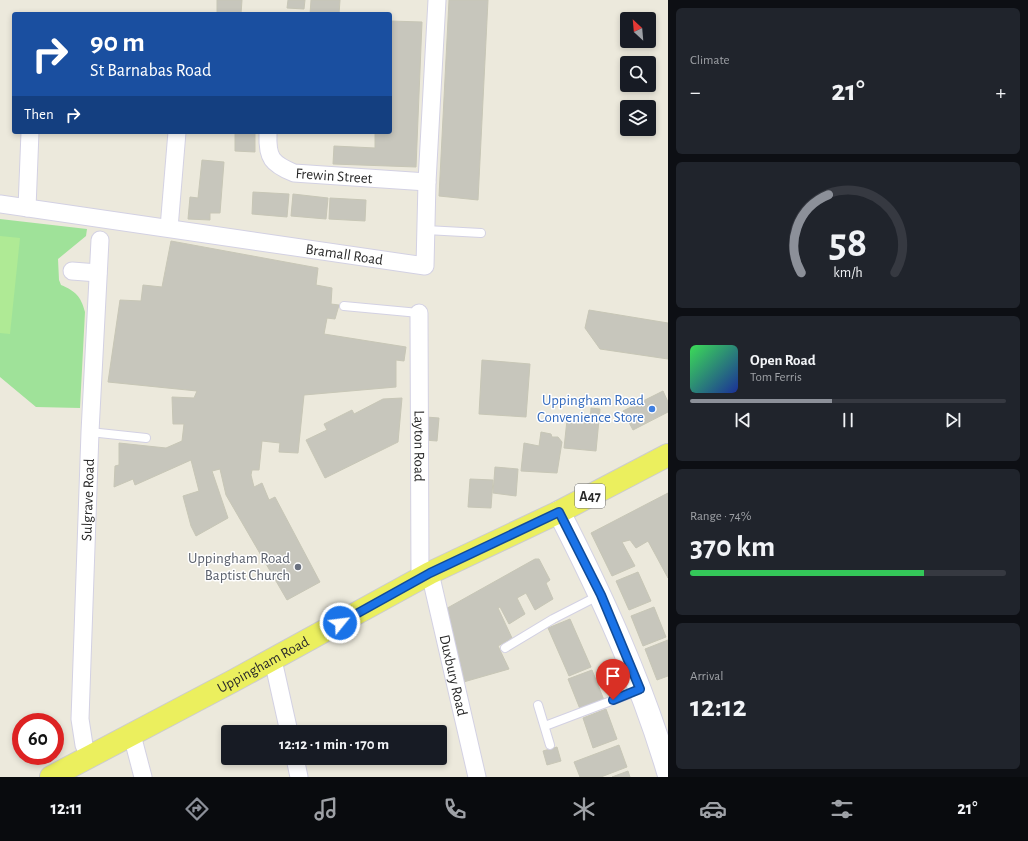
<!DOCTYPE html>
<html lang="en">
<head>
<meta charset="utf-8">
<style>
	:root { --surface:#171b24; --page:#20242c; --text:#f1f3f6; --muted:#9ea1a6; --line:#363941; --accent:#8c9099 }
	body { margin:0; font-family:"Alegreya Sans",sans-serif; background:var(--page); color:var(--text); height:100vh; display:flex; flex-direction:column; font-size:15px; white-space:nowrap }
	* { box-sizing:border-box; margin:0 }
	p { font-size:13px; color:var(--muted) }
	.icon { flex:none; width:22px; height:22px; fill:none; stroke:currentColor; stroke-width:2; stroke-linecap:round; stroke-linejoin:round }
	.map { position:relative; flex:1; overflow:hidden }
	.side { display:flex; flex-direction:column; gap:8px; padding:8px; background:#0d0f14; width:360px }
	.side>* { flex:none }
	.hud { position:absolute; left:12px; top:12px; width:380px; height:122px; border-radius:4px; box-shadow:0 2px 6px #0003; background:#1a4fa0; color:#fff; overflow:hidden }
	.needle { width:26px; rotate:334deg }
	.fabs { position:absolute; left:620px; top:12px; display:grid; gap:8px }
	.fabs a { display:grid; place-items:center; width:36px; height:36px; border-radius:4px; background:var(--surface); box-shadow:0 2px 6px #0003; font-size:20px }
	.speed { position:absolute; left:12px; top:713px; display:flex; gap:8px; font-size:20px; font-weight:700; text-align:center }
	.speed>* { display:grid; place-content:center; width:52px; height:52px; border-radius:50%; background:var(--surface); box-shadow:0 2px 6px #0003; line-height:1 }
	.speed .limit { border:6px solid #d22; background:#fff; color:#111 }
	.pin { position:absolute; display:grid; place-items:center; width:34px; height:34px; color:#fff; margin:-41px -17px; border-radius:50% 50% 50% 0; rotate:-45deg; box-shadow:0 0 4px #0007 }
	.pin .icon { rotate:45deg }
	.me { position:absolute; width:44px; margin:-22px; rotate:61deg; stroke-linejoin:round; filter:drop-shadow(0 0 3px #0008) }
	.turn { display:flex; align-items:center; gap:14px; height:84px; padding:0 12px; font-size:18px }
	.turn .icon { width:52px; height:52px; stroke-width:2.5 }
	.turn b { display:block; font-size:28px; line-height:34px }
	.then { display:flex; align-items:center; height:38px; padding:0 12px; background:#0003; gap:8px; font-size:15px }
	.big { font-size:30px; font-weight:700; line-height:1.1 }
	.side .card { flex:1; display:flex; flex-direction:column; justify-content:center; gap:6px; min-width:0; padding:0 14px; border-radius:6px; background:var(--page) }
	.side .dial { align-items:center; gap:0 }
	.dial svg { height:104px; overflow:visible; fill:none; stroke:var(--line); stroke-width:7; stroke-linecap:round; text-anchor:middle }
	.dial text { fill:var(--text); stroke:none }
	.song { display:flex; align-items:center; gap:12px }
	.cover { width:48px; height:48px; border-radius:6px; background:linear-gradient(135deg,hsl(130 70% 55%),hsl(230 70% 35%)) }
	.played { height:4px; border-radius:2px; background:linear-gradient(90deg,var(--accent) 45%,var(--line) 45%) }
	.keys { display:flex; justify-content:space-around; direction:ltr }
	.heat { display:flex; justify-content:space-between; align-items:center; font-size:22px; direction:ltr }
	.charge { height:6px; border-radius:3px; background:linear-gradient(90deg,#34c759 74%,var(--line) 0) }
	.trip { position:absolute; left:221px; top:725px; width:226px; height:40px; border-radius:4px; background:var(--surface); box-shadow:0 2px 6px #0003; font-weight:700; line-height:40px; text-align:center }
	.tabs { display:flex; height:64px; justify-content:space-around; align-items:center; background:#090b0e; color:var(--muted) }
	.tabs .icon { width:28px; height:28px }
	.tabs .current { color:var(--accent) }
	.tabs b { font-size:18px; color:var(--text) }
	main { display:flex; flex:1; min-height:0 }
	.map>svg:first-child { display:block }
</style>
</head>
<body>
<main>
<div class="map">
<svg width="668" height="777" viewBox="0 0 668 777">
	<rect width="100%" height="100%" fill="#ece9dc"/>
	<path fill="#9fe299" d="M0 219 87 229 86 236 58 259 59 280 61 285C75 291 81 296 85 312L80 408 36 407 0 377Z"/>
	<path fill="#afea95" d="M0 236 20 238 10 334 0 333Z"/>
	<g fill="#c7c6bc" stroke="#c7c6b6">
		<path d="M217 0H242L241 14H217Z"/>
		<path d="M288 0H305L304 9 287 8Z"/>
		<path d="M311 0H340L339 14H310Z"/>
		<path d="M449 0H488L478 200 439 196Z"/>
		<path d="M390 21 422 22 416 167 333 164 334 146 375 148V132H390Z"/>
		<path d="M235 132H255V152L235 151Z"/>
		<path d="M202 160 224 162 220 213H210V220L188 219 190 197 198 198Z"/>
		<path d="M253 192 289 194 287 217 252 214Z"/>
		<path d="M293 194 328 198 326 219 291 216Z"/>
		<path d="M330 198 366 200 365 221 329 219Z"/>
		<path d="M171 241 318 268 316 285 332 288 331 304 339 305 335 319 327 318 324 334 406 347 404 361 396 360V387L304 395 298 453 279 452 280 443 262 441 259 470H252L251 475 254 487 262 483 269 500 275 497 320 582 287 600 226 495 220 469 212 471 228 518 196 536 191 526 183 496 199 491 191 460 135 485 133 479 114 487 115 466 119 465V443L166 448 182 441 184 424H173L172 397 194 398 197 391 108 382 120 300 141 301 143 285 162 287Z"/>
		<path d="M589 310 668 323V359L600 349 585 328Z"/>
		<path d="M482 360 530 364 526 417 479 414Z"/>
		<path d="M663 391 668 402V412L633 430 623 411Z"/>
		<path d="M402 398 398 442 325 478 306 440 327 430 324 424 352 410 354 414 383 399Z"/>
		<path d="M591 408 600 409 596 451 564 448 567 420 590 422Z"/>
		<path d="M426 417 439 418 437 441 424 440Z"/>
		<path d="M541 432 551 434 552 437H558L562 442 557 473 521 471 524 443 539 446Z"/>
		<path d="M495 467 518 469 516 496 493 493Z"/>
		<path d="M470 479 493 480 491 508 468 507Z"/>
		<path d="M668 493V578L648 541 636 548 630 540 622 542 635 566 612 576 591 533Z"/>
		<path d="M535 559H539L550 580 546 583 553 599 535 610 526 593 517 598 525 614 509 624 500 607 498 608 512 638 498 646 509 669 460 683 442 611Z"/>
		<path d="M638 572 651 601 629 610 616 581Z"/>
		<path d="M654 607 666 637 643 646 631 616Z"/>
		<path d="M570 619 591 667 569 676 548 628Z"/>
		<path d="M668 640V676L657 680 645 649Z"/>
		<path d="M592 670 604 700 580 709 568 679Z"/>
		<path d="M606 709 617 739 593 748 583 718Z"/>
		<path d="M619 745 627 767 601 777H580L574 762Z"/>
		<path d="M557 747 561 761 547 765 543 751Z"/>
		<path d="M628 771 630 777H612Z"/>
	</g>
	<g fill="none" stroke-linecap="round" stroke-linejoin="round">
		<defs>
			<g id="lane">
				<path d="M426 230 481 233"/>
				<path d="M344 306 419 313"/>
				<path d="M90 432 146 438"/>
				<path d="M505 648 553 619 598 596"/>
				<path d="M538 705 550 745"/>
				<path d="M545 726 640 690"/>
			</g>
			<g id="street">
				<path id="s1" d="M268 134C267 158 272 164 294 173L427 182"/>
				<path id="s2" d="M0 204 425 266 427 182 437 0"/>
				<path d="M27 208 30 132"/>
				<path d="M169 228 177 132"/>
				<path d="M72 271 98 273"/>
				<path id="s3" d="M419 313 420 579"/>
				<path id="s4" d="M430 573 477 777"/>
				<path d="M273 660 289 732"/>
				<path d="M132 735 143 777"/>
				<path id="s5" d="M90 757 84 745 80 719 90 432 100 240"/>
				<path d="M295 758 299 777"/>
			</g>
			<path id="secondary" d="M559 512C602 596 641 681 668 772"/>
			<g id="primary">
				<path id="s6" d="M51 777 233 681 430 573 559 512 668 455"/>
			</g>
		</defs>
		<use href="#lane" stroke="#d3d1e3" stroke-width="10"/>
		<use href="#street" stroke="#d3d1e3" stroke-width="19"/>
		<use href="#secondary" stroke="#d3d1e3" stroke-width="24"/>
		<use href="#primary" stroke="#ccc" stroke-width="24"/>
		<use href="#lane" stroke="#fff" stroke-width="8"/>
		<use href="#street" stroke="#fff" stroke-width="17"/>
		<use href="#secondary" stroke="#fff" stroke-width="22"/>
		<use href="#primary" stroke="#ebef5e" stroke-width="22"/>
	</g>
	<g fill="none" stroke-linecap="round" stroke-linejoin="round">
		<defs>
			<path id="route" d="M340 623 430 573 559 512 601 595 640 689 613 700"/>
		</defs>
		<use href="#route" stroke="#114b97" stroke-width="10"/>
		<use href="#route" stroke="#1a73e8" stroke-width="7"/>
	</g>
	<circle fill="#3f7fe0" stroke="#fff" stroke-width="1.5" cx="652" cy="409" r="4"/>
	<circle fill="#6b7280" stroke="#fff" stroke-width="1.5" cx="298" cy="567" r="4"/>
	<g text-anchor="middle" stroke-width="3" stroke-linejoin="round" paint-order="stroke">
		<rect fill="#fff" stroke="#6a6a6a" stroke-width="1" x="575" y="484" width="30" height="24" rx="3"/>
		<g font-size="14" font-weight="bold" fill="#2a2a2a">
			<text x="590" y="501">A47</text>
		</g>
		<g font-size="15" fill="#2a2a2a" stroke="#fff">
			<text dy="5" stroke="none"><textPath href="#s1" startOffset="92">Frewin Street</textPath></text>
			<text dy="5" stroke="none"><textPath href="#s2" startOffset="348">Bramall Road</textPath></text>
			<text dy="5" stroke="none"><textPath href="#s3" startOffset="133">Layton Road</textPath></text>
			<text dy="5" stroke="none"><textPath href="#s5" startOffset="259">Sulgrave Road</textPath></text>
			<text dy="5" stroke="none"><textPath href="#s6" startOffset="240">Uppingham Road</textPath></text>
			<text dy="5" stroke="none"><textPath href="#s4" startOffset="105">Duxbury Road</textPath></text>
		</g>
		<g font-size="15" fill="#366cbe" stroke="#fff" text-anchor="end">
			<text x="644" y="405">Uppingham Road<tspan x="644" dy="17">Convenience Store</tspan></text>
		</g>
		<g font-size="15" fill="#5b616d" stroke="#fff" text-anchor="end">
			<text x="290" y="563">Uppingham Road<tspan x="290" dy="17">Baptist Church</tspan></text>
		</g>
	</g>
</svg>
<div class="fabs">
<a><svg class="needle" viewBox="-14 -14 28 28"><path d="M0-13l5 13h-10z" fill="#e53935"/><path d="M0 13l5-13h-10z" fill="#9ea1a6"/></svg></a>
<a><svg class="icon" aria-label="search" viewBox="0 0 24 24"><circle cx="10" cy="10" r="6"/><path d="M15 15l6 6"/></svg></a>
<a><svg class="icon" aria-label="layers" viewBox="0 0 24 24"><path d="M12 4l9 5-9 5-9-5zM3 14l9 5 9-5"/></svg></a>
</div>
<div class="speed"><div class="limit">60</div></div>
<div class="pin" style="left:613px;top:700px;background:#d93025"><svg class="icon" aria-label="arrive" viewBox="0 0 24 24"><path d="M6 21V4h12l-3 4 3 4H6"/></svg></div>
<svg class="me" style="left:340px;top:623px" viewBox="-20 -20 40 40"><circle r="17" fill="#1a73e8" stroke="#fff" stroke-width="3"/><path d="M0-11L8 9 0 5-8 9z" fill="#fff"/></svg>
<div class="trip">12:12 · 1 min · 170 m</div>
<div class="hud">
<div class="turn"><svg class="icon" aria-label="right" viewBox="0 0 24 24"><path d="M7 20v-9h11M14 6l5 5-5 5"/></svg><div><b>90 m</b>St Barnabas Road</div></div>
<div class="then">Then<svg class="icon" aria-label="right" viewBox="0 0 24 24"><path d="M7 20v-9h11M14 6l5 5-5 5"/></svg></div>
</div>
</div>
<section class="side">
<div class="card"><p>Climate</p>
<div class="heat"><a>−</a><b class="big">21°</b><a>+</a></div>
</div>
<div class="card dial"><svg viewBox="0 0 100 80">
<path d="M14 69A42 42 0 1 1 86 69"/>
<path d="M14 69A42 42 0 0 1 35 9" stroke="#8c9099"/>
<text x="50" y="56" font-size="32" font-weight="700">58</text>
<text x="50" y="72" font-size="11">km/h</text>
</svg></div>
<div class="card">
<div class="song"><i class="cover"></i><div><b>Open Road</b><p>Tom Ferris</p></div></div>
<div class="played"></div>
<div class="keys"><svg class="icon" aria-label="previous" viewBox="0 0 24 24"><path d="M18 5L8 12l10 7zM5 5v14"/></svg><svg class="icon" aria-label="pause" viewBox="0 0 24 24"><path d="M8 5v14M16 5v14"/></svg><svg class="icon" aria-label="next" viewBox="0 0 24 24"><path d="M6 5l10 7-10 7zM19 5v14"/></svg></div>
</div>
<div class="card"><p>Range · 74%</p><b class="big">370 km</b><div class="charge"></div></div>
<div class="card"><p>Arrival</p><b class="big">12:12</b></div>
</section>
</main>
<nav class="tabs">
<b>12:11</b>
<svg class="icon current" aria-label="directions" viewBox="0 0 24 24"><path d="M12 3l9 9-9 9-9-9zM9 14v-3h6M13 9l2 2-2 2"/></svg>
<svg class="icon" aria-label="music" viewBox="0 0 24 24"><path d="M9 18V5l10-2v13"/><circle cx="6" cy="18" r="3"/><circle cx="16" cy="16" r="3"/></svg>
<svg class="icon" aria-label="phone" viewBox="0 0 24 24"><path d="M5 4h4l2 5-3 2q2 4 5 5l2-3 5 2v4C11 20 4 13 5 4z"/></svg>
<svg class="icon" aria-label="climate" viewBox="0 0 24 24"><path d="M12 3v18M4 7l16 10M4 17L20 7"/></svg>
<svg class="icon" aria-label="car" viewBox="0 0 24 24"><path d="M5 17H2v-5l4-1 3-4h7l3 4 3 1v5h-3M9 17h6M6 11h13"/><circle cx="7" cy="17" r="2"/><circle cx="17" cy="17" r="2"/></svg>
<svg class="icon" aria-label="filters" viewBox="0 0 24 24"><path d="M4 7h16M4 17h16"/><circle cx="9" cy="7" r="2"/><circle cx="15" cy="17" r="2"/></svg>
<b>21°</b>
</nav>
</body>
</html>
